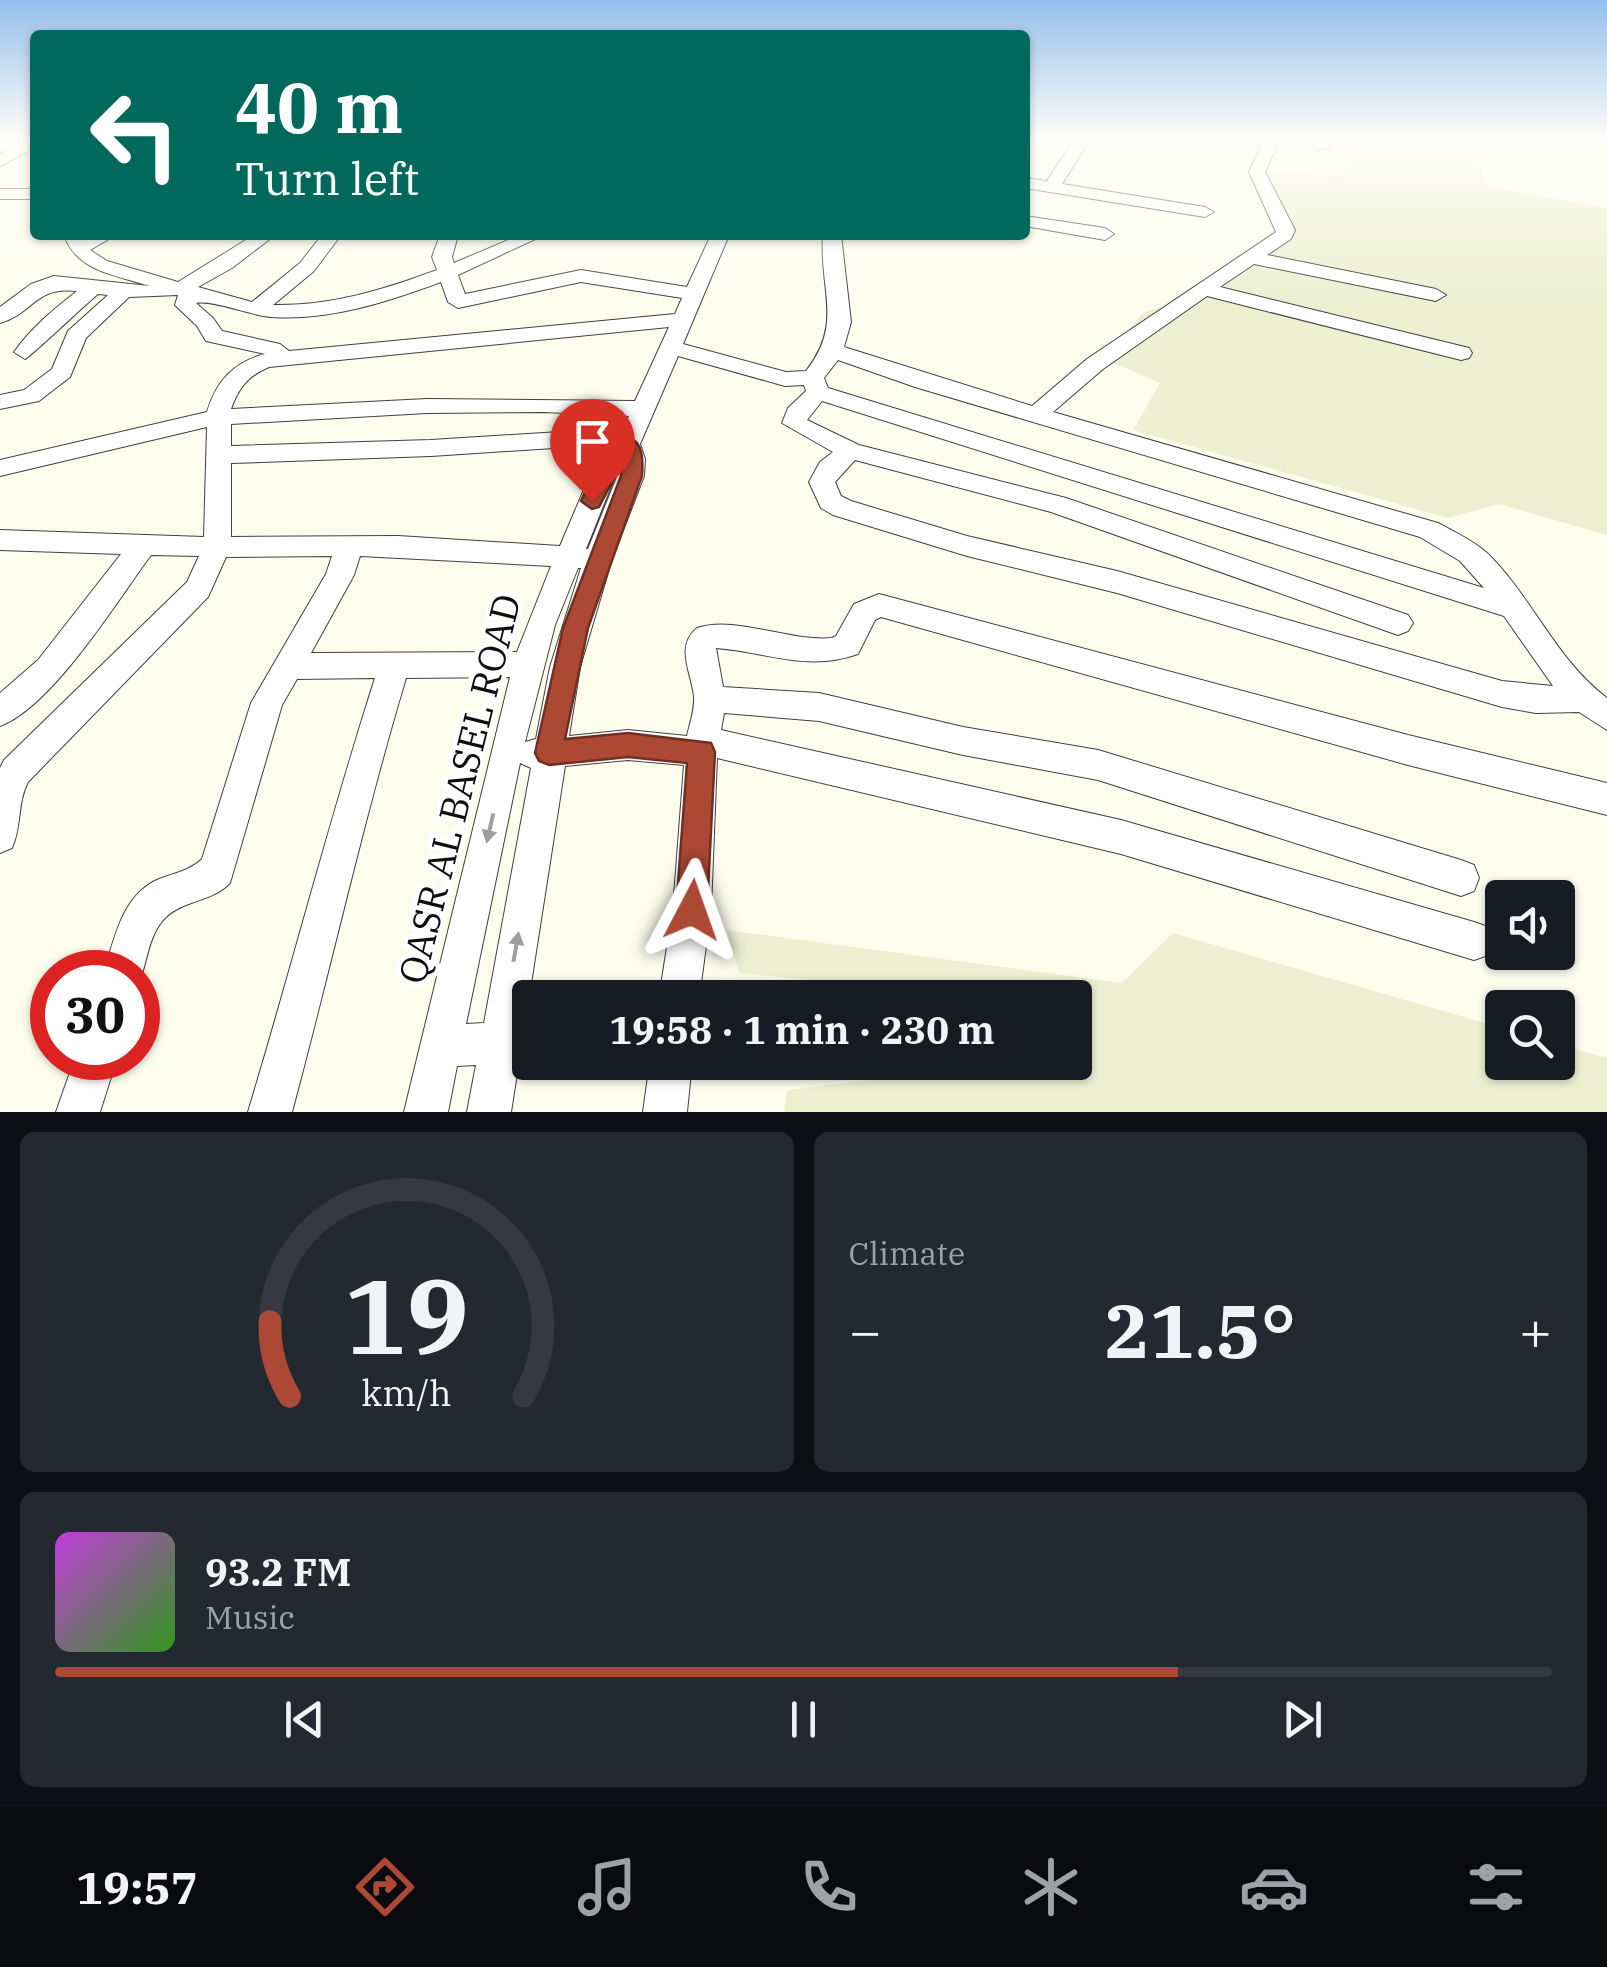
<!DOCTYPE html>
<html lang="en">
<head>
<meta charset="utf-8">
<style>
	:root { --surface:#171b24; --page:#242831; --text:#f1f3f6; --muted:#9ea1a6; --line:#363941; --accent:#ac4935 }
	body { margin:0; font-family:"IBM Plex Serif",serif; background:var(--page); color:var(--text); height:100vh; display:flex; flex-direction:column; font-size:38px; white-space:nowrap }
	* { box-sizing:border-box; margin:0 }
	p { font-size:32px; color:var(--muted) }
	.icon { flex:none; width:55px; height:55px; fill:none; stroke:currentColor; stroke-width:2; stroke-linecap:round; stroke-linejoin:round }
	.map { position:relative; height:1112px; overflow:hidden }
	.drawer { display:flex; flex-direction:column; gap:20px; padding:20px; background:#0d0f14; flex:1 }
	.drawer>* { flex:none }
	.top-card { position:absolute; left:30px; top:30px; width:1000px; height:210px; border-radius:10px; box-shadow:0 2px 8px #0004; background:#00695c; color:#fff; overflow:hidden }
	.controls { position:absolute; left:1485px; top:880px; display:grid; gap:20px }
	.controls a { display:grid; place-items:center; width:90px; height:90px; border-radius:10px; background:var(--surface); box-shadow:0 2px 8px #0004; font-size:50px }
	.speed { position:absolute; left:30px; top:950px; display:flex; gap:20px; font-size:50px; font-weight:700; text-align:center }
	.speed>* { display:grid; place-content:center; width:130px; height:130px; border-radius:50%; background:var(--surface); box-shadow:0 2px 8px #0004; line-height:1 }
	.speed .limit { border:15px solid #d22; background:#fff; color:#111 }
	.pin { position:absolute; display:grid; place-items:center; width:85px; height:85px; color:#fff; margin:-102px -42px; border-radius:50% 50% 50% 0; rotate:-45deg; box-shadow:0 0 10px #0007 }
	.pin .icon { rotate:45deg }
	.me { position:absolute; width:110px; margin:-55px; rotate:4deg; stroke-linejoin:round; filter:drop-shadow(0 0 8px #0008) }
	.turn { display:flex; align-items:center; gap:35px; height:210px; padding:0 40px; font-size:45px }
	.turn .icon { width:130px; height:130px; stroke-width:2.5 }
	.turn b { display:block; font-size:70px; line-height:85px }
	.big { font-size:75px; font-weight:700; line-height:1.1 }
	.drawer .widget { flex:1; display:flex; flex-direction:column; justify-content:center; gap:15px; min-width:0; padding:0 35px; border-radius:15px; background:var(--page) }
	.drawer .dial { align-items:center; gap:0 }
	.dial svg { height:260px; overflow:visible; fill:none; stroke:var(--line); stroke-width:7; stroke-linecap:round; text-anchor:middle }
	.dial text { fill:var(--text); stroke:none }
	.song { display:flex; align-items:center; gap:30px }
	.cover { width:120px; height:120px; border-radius:15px; background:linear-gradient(135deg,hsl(290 70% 55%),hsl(110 70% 35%)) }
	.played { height:10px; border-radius:5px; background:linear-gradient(90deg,var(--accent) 75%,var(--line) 75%) }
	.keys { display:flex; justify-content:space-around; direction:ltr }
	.heat { display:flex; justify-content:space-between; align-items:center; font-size:55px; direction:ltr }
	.drawer .tiles { flex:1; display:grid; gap:20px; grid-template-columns:1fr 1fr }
	.widget:last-child { grid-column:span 2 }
	.trip { position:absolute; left:512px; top:980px; width:580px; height:100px; border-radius:10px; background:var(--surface); box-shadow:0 2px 8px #0004; font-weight:700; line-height:100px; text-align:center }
	.tab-bar { display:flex; height:160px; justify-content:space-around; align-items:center; background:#090b0e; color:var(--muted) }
	.tab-bar .icon { width:70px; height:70px }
	.tab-bar .current { color:var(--accent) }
	.tab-bar b { font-size:45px; color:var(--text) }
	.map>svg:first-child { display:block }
</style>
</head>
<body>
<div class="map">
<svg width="1607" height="1112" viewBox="0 0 1607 1112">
	<rect width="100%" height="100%" fill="#fdfdee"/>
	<g fill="#ecf0d1">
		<path d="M1352 141H1458L1481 165 1485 186 1607 208V535L1499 504 1448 518 1133 430 1160 383 1102 358 1144 312 1211 293 1285 219 1249 170 1342 177Z"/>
		<path d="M727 930 1122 983 1173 933 1502 1028V1062H1558V1044L1607 1058V1112H784L787 1090 871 1080V1063L1075 1062V998L868 997 867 986 739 973Z"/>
	</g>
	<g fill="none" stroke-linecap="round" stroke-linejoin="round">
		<defs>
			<g id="minor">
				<path d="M25 141H35V148L0 166V154Z"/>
				<path d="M1073 141H1089L1062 184 1205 207 1214 212 1205 217 1025 188V178L1047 181Z"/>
				<path d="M1263 141H1279L1265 172 1295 230 1291 239 1267 255 1436 289 1446 295 1436 301 1254 264 1220 287 1469 348 1472 353 1469 358 1461 360 1207 296 1103 369 1053 412 1438 523C1455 532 1472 540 1486 552 1532 596 1555 659 1607 698V730L1579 712 1536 713 1502 707 1117 593 967 556 833 515 821 508 809 482 820 462 833 452 782 423 788 408 806 391 804 385 785 386 678 356 640 444 645 459 644 476 612 559 580 667 569 736 628 730 687 736C690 723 695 709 694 696 691 672 675 646 697 628 735 615 789 642 832 638L836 636 854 604 879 594 1408 735 1607 783V815L1408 765 881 617 875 620 858 654C807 672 767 652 716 648L723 687 819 693 963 727 1098 750 1461 860 1474 865 1479 878 1474 891 1461 896 1098 780 963 755 819 721 724 713 721 730 1121 820 1474 922 1488 927 1493 941 1488 955 1474 960 1121 854 717 758 711 909 699 998H659L673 909 684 765 628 760 565 766 511 1112H467L476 1065 457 1066 448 1112H404L510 677 406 678C363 821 331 967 292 1112H248C292 967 329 821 375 678L297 679 282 705 230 883C212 902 183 900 165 918 148 935 147 964 138 986V972H104C115 937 122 895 159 879 174 873 190 871 202 859L251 703 326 574 332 556 226 557 208 597 28 782C17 803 22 826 12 848L0 853V768L4 760 187 582 199 556 151 555C117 601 52 707 0 726V693L38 660 121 554 0 550V530L204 537 207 427 0 476V460L207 412C216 382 233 362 265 354L206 341 197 326 175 305 178 295 129 297 86 338 70 377 39 401 0 409V395L24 390 52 369 68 331 108 295 98 294C87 303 30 357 25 359L14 352C32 327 53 310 77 291 35 286 34 313 0 323V307L31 284 54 276 150 286C116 275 77 272 64 235H82L84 239 116 235 90 250 107 261 178 282 254 235H275L232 268 198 287 252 302 300 263 322 235H341L314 271 273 305C331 306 383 290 437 270L432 257 440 235H458L452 257 454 263 520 235H544L458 275 465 294 581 270 687 287 711 235H729L683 344 786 372 806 371C844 323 819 290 823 235H841L851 322 844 347 1032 406 1087 359 1276 232 1249 172ZM441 282 448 302 458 308 581 282 682 298 675 314 289 351 280 344 222 331 213 318 196 303C215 300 248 315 271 317 329 321 387 302 441 282ZM669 327 635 401 427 399 231 409C239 387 248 376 269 367ZM838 360 915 387 1420 537 1460 561 1484 588 828 388 824 378ZM822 401 1504 616 1553 686 1502 681 1117 571 967 536 851 501 841 496 835 482 855 460 1051 512 1398 635 1408 631 1413 623 1408 615 1066 498 859 445 807 420ZM544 412 629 416 623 428 431 440 231 446V424L427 413ZM615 444 591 473 560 546 398 536 231 537V463L431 456ZM619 472 588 549H586L615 476ZM360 556 551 566 517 652 311 653 354 575ZM578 568H581L550 667 536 739 525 742 555 625ZM520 763 531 768 484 1023 466 1024Z"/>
				<path d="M1311 141H1327L1330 147 1316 150Z"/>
				<rect x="0" y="189" width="35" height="10"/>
				<path d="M1025 216 1105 228 1114 234 1105 240 1025 226Z"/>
				<path d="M75 1058H117L100 1112H56Z"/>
				<path d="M650 1062H692L687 1112H643Z"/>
			</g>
		</defs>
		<use href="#minor" stroke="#404040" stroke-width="2"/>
		<use href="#minor" fill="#fff" fill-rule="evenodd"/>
	</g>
	<defs><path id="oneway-solid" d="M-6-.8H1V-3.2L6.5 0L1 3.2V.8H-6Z" transform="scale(2.5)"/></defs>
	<g fill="#9e9e9e">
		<use href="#oneway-solid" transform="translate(490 828) rotate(103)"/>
		<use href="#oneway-solid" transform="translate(516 947) rotate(-80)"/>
	</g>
	<linearGradient id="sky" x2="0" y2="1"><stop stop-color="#95bfeb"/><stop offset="0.47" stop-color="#fefef7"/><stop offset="1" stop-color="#fefef7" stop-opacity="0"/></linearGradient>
	<rect width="1607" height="297" fill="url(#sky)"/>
	<path fill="#ac4935" stroke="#702f22" stroke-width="2.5" d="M628 437C644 442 643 462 642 476L588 628 565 739 628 733 711 743 715 752 707 910 702 920 692 925 681 920 676 910 687 763 628 757 549 765 539 761 535 753 563 628 621 476 622 463 599 507 592 509 581 501C592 478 603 447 628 437Z"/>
	<g text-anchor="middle" stroke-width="10" stroke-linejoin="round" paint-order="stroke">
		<g font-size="38" fill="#0d0d0d" stroke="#fff">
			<text transform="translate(460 789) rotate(-76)" y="13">QASR AL BASEL ROAD</text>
		</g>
	</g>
</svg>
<div class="controls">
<a><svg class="icon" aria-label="sound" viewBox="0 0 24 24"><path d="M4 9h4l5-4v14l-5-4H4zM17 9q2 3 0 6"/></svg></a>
<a><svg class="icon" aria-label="search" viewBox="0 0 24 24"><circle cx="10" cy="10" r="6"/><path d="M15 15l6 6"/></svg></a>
</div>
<div class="speed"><div class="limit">30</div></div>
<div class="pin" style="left:592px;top:501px;background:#d93025"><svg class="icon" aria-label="arrive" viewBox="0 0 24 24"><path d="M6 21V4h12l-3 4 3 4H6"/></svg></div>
<svg class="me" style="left:692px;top:910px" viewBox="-20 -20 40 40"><path d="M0-17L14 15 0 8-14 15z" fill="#ac4935" stroke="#fff" stroke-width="4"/></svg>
<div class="trip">19:58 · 1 min · 230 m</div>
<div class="top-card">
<div class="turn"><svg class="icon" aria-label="left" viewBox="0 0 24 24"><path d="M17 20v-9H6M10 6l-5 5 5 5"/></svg><div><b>40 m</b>Turn left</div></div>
</div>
</div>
<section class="drawer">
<div class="tiles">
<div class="widget dial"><svg viewBox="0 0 100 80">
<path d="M14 69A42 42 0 1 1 86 69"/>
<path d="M14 69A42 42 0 0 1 8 46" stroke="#ac4935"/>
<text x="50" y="56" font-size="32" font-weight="700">19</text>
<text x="50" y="72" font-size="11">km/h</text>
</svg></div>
<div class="widget"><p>Climate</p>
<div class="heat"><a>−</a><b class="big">21.5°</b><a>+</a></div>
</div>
<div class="widget">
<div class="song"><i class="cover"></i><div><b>93.2 FM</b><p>Music</p></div></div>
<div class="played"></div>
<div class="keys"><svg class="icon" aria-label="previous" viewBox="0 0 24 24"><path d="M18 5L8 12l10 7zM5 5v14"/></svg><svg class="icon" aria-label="pause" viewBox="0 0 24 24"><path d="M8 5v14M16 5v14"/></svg><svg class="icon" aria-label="next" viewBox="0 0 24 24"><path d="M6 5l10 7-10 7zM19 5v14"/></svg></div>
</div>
</div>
</section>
<nav class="tab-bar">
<b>19:57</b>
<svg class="icon current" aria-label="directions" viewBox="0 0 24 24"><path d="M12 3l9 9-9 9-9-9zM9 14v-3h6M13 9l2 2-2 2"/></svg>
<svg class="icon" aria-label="music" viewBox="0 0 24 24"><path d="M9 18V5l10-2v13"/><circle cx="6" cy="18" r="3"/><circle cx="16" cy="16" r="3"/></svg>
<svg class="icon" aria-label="phone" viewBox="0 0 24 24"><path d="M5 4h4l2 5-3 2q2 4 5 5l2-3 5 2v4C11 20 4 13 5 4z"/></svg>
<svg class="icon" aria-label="climate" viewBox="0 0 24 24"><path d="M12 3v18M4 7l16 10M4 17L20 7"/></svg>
<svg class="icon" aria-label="car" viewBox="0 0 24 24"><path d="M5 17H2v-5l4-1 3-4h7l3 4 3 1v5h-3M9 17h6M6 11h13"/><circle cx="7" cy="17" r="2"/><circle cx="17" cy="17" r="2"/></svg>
<svg class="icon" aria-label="filters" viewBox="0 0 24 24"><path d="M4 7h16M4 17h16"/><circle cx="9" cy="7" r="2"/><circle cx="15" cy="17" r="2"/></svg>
</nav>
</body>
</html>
